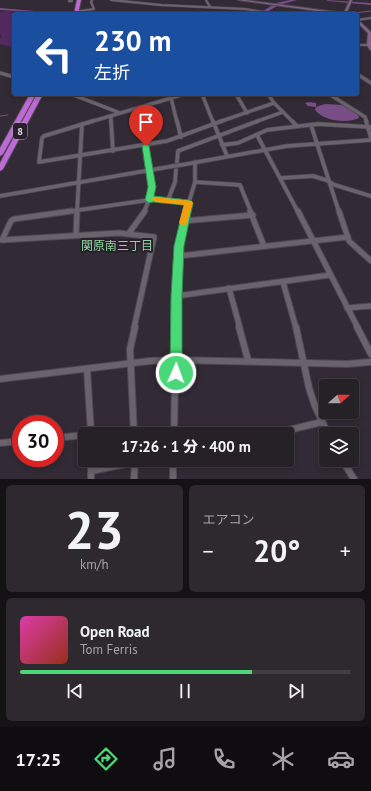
<!DOCTYPE html>
<html lang="ja">
<head>
<meta charset="utf-8">
<style>
	:root { --surface:#262027; --page:#2e282f; --text:#f1f3f6; --muted:#a4a3a7; --line:#423e44; --accent:#49d778 }
	body { margin:0; font-family:"PT Sans","Noto Sans JP",sans-serif; background:var(--page); color:var(--text); height:100vh; display:flex; flex-direction:column; font-size:15px; white-space:nowrap }
	* { box-sizing:border-box; margin:0 }
	p { font-size:13px; color:var(--muted) }
	.icon { flex:none; width:22px; height:22px; fill:none; stroke:currentColor; stroke-width:2; stroke-linecap:round; stroke-linejoin:round }
	.map { position:relative; height:479px; overflow:hidden }
	.drawer { display:flex; flex-direction:column; gap:6px; padding:6px; background:#151215; flex:1 }
	.drawer>* { flex:none }
	.top-card { position:absolute; left:12px; top:12px; width:347px; height:84px; border-radius:4px; box-shadow:0 2px 6px #0003,0 0 0 1px var(--line); background:#1a4fa0; color:#fff; overflow:hidden }
	.needle { width:26px; rotate:69deg }
	.fabs { position:absolute; left:319px; top:379px; display:grid; gap:8px }
	.fabs a { display:grid; place-items:center; width:40px; height:40px; border-radius:4px; background:var(--surface); box-shadow:0 2px 6px #0003,0 0 0 1px var(--line); font-size:20px }
	.speed { position:absolute; left:12px; top:415px; display:flex; gap:8px; font-size:20px; font-weight:700; text-align:center }
	.speed>* { display:grid; place-content:center; width:52px; height:52px; border-radius:50%; background:var(--surface); box-shadow:0 2px 6px #0003,0 0 0 1px var(--line); line-height:1 }
	.speed .limit { border:6px solid #d22; background:#fff; color:#111 }
	.pin { position:absolute; display:grid; place-items:center; width:34px; height:34px; color:#fff; margin:-41px -17px; border-radius:50% 50% 50% 0; rotate:-45deg; box-shadow:0 0 4px #0007 }
	.pin .icon { rotate:45deg }
	.me { position:absolute; width:44px; margin:-22px; rotate:2deg; stroke-linejoin:round; filter:drop-shadow(0 0 3px #0008) }
	.turn { display:flex; align-items:center; gap:14px; height:84px; padding:0 16px; font-size:18px }
	.turn .icon { width:52px; height:52px; stroke-width:2.5 }
	.turn b { display:block; font-size:28px; line-height:34px }
	.big { font-size:30px; font-weight:800; line-height:1.1 }
	.drawer .card { flex:1; display:flex; flex-direction:column; justify-content:center; gap:6px; min-width:0; padding:0 14px; border-radius:6px; background:var(--page) }
	.drawer .dial { align-items:center; gap:0 }
	.dial b { font-size:52px; line-height:1 }
	.song { display:flex; align-items:center; gap:12px }
	.cover { width:48px; height:48px; border-radius:6px; background:linear-gradient(135deg,hsl(320 70% 55%),hsl(10 70% 35%)) }
	.played { height:4px; border-radius:2px; background:linear-gradient(90deg,var(--accent) 70%,var(--line) 70%) }
	.keys { display:flex; justify-content:space-around; direction:ltr }
	.heat { display:flex; justify-content:space-between; align-items:center; font-size:22px; direction:ltr }
	.drawer .tiles { flex:1; display:grid; gap:6px; grid-template-columns:1fr 1fr }
	.card:last-child { grid-column:span 2 }
	.trip { position:absolute; left:78px; top:427px; width:216px; height:40px; border-radius:4px; background:var(--surface); box-shadow:0 2px 6px #0003,0 0 0 1px var(--line); font-weight:800; line-height:40px; text-align:center }
	.tabs { display:flex; height:64px; justify-content:space-around; align-items:center; background:#0f0d10; color:var(--muted) }
	.tabs .icon { width:28px; height:28px }
	.tabs .on { color:var(--accent) }
	.tabs b { font-size:18px; color:var(--text) }
	.map>svg:first-child { display:block }
</style>
</head>
<body>
<div class="map">
<svg width="371" height="479" viewBox="0 0 371 479">
	<rect width="100%" height="100%" fill="#322a34"/>
	<path fill="#532a5f" d="M6 11C13 11 19 14 26 14H14V20L12 22 14 23V48L0 44V38L2 37 0 34V12Z"/>
	<path fill="#794d86" d="M309 102 316 103V107L325 104 344 105 358 114 359 118C347 124 323 121 315 110L316 107 308 106 305 103Z"/>
	<g fill="none" stroke-linecap="round" stroke-linejoin="round">
		<g stroke="#794d86" stroke-width="1">
			<path d="M347 14 371 11"/>
			<path d="M0 116 8 115"/>
		</g>
		<g fill="#794d86" fill-rule="evenodd">
			<path d="M290 0H297L279 5 263 14H258L276 3Z"/>
			<path d="M326 0 371 3V5L328 1Z"/>
			<path d="M0 8 59 13 61 14 0 10Z"/>
		</g>
		<defs>
			<g id="street-far4">
				<path d="M111 0 161 5 245 9 276 14"/>
				<path d="M206 0 210 7"/>
				<path d="M69 1H72"/>
				<path d="M80 11 94 9 91 2 92 0"/>
				<path d="M308 14 334 12"/>
				<path d="M357 20 371 18"/>
				<path d="M357 45H369"/>
			</g>
			<g id="street-far3">
				<path d="M0 73 14 77"/>
				<path d="M357 74 371 83"/>
				<path d="M71 94 120 113"/>
				<path d="M202 94 213 122"/>
				<path d="M236 94 247 113"/>
				<path d="M329 94 365 117 367 122"/>
				<path d="M171 98 177 122"/>
				<path d="M274 103 293 122"/>
				<path d="M140 107 143 122"/>
				<path d="M111 116V122"/>
				<path d="M90 122 185 94"/>
				<path d="M219 122 274 103 268 94"/>
				<path d="M255 122 283 112"/>
			</g>
			<g id="street-far2">
				<path d="M93 121 44 136 42 138 39 162 167 141 222 121"/>
				<path d="M111 121 113 151"/>
				<path d="M177 121 181 137"/>
				<path d="M213 121 227 156"/>
				<path d="M292 121 297 126"/>
				<path d="M366 121 371 138"/>
				<path d="M311 125 339 212"/>
				<path d="M257 135 298 212"/>
				<path d="M222 145 238 143 267 130 283 128 318 124 371 127"/>
				<path d="M177 162 178 151 258 121"/>
				<path d="M181 165 287 146 371 140"/>
				<path d="M281 178 313 176 326 180 335 185 371 196"/>
				<path d="M195 182 240 185 251 212"/>
				<path d="M0 196 174 166"/>
				<path d="M168 200 175 182 176 170"/>
				<path d="M65 212 149 200C154 174 147 147 142 121"/>
				<path d="M77 212 82 124"/>
				<path d="M144 212 149 200 153 199 189 203"/>
				<path d="M186 212 195 182V162"/>
			</g>
			<g id="street-far1">
				<path d="M72 211 14 219 11 221 2 240 119 233 154 237 134 328"/>
				<path d="M250 211 264 246"/>
				<path d="M298 211 358 328"/>
				<path d="M339 211 349 241 371 261"/>
				<path d="M183 221 253 215"/>
				<path d="M129 233 145 211"/>
				<path d="M76 235 77 211"/>
				<path d="M179 256 348 237"/>
				<path d="M283 282 296 328"/>
				<path d="M229 288 240 328"/>
				<path d="M176 296 330 275"/>
				<path d="M347 308 371 306"/>
				<path d="M176 328 179 246 186 211"/>
			</g>
			<g id="street">
				<path d="M239 327 248 360"/>
				<path d="M296 327 309 388 315 406 328 434"/>
				<path d="M357 327 371 354"/>
				<path d="M87 369 91 434"/>
				<path d="M0 379 150 361 176 360 347 364 371 362"/>
				<path d="M134 434 130 349 135 327"/>
				<path d="M174 434 176 327"/>
				<path d="M272 434 322 422"/>
				<path d="M55 438 85 435"/>
				<path d="M0 443 21 441"/>
				<path d="M91 460V479"/>
				<path d="M173 460V479"/>
				<path d="M342 460 354 479"/>
				<path d="M91 471 145 460"/>
				<path d="M134 479 135 460"/>
			</g>
			<g id="secondary">
				<path d="M238 0H245L344 13 350 0H352L346 14H339Z"/>
				<path d="M357 19 371 32V50H370L367 45 368 33 357 22Z"/>
			</g>
			<g id="highway">
				<path d="M77 0H81L78 14H74Z"/>
				<path d="M30 94H36L3 154 0 156V148Z"/>
				<path d="M37 94H43L3 169 0 171V163Z"/>
			</g>
		</defs>
		<use href="#street-far4" stroke="#4e4850" stroke-width="3"/>
		<use href="#street-far3" stroke="#4e4850" stroke-width="4.5"/>
		<use href="#street-far2" stroke="#4e4850" stroke-width="5"/>
		<use href="#street-far1" stroke="#4e4850" stroke-width="7"/>
		<use href="#street" stroke="#4e4850" stroke-width="8"/>
		<use href="#secondary" stroke="#4e4850" stroke-width="2"/>
		<use href="#highway" stroke="#4e4850" stroke-width="2"/>
		<use href="#street-far4" stroke="#6a626d" stroke-width="2"/>
		<use href="#street-far3" stroke="#6a626d" stroke-width="3"/>
		<use href="#street-far2" stroke="#6a626d" stroke-width="3.5"/>
		<use href="#street-far1" stroke="#6a626d" stroke-width="5"/>
		<use href="#street" stroke="#6a626d" stroke-width="6"/>
		<use href="#secondary" fill="#83648c" fill-rule="evenodd"/>
		<use href="#highway" fill="#bd69d6" fill-rule="evenodd"/>
		<defs>
			<path id="street-bridge" d="M174 166 181 165"/>
		</defs>
		<use href="#street-bridge" stroke="#4e4850" stroke-width="5" stroke-linecap="butt"/>
		<use href="#street-bridge" stroke="#6a626d" stroke-width="3.5"/>
	</g>
	<path fill="#49d778" stroke="#2f8c4e" d="M146 143 149 146 156 187 154 196 189 200 193 203 184 246 182 296V373L180 377 176 378 172 377 170 373 171 296 174 246 184 205 153 202 149 203 145 200 148 187 142 146Z"/>
	<path fill="#f59e0b" d="M153 197 192 201 193 203 186 225 183 226 179 223 184 205 156 202 152 199Z"/>
	<g text-anchor="middle" stroke-width="4" stroke-linejoin="round" paint-order="stroke">
		<rect fill="#28202a" stroke="#aba5ac" stroke-width="1" x="13" y="123" width="14" height="16" rx="3"/>
		<g font-size="10" font-weight="bold" fill="#e3dee4">
			<text x="20" y="135">8</text>
		</g>
		<g font-size="12" fill="#90d4a0" stroke="#28202a">
			<text x="117" y="250">関原南三丁目</text>
		</g>
	</g>
</svg>
<div class="fabs">
<a><svg class="needle" viewBox="-14 -14 28 28"><path d="M0-13l5 13h-10z" fill="#e53935"/><path d="M0 13l5-13h-10z" fill="#a4a3a7"/></svg></a>
<a><svg class="icon" aria-label="layers" viewBox="0 0 24 24"><path d="M12 4l9 5-9 5-9-5zM3 14l9 5 9-5"/></svg></a>
</div>
<div class="speed"><div class="limit">30</div></div>
<div class="pin" style="left:146px;top:146px;background:#d93025"><svg class="icon" aria-label="arrive" viewBox="0 0 24 24"><path d="M6 21V4h12l-3 4 3 4H6"/></svg></div>
<svg class="me" style="left:176px;top:373px" viewBox="-20 -20 40 40"><circle r="17" fill="#49d778" stroke="#fff" stroke-width="3"/><path d="M0-11L8 9 0 5-8 9z" fill="#fff"/></svg>
<div class="trip">17:26 · 1 分 · 400 m</div>
<div class="top-card">
<div class="turn"><svg class="icon" aria-label="left" viewBox="0 0 24 24"><path d="M17 20v-9H6M10 6l-5 5 5 5"/></svg><div><b>230 m</b>左折</div></div>
</div>
</div>
<section class="drawer">
<div class="tiles">
<div class="card dial"><b>23</b><p>km/h</p></div>
<div class="card"><p>エアコン</p>
<div class="heat"><a>−</a><b class="big">20°</b><a>+</a></div>
</div>
<div class="card">
<div class="song"><i class="cover"></i><div><b>Open Road</b><p>Tom Ferris</p></div></div>
<div class="played"></div>
<div class="keys"><svg class="icon" aria-label="previous" viewBox="0 0 24 24"><path d="M18 5L8 12l10 7zM5 5v14"/></svg><svg class="icon" aria-label="pause" viewBox="0 0 24 24"><path d="M8 5v14M16 5v14"/></svg><svg class="icon" aria-label="next" viewBox="0 0 24 24"><path d="M6 5l10 7-10 7zM19 5v14"/></svg></div>
</div>
</div>
</section>
<nav class="tabs">
<b>17:25</b>
<svg class="icon on" aria-label="directions" viewBox="0 0 24 24"><path d="M12 3l9 9-9 9-9-9zM9 14v-3h6M13 9l2 2-2 2"/></svg>
<svg class="icon" aria-label="music" viewBox="0 0 24 24"><path d="M9 18V5l10-2v13"/><circle cx="6" cy="18" r="3"/><circle cx="16" cy="16" r="3"/></svg>
<svg class="icon" aria-label="phone" viewBox="0 0 24 24"><path d="M5 4h4l2 5-3 2q2 4 5 5l2-3 5 2v4C11 20 4 13 5 4z"/></svg>
<svg class="icon" aria-label="climate" viewBox="0 0 24 24"><path d="M12 3v18M4 7l16 10M4 17L20 7"/></svg>
<svg class="icon" aria-label="car" viewBox="0 0 24 24"><path d="M5 17H2v-5l4-1 3-4h7l3 4 3 1v5h-3M9 17h6M6 11h13"/><circle cx="7" cy="17" r="2"/><circle cx="17" cy="17" r="2"/></svg>
</nav>
</body>
</html>
